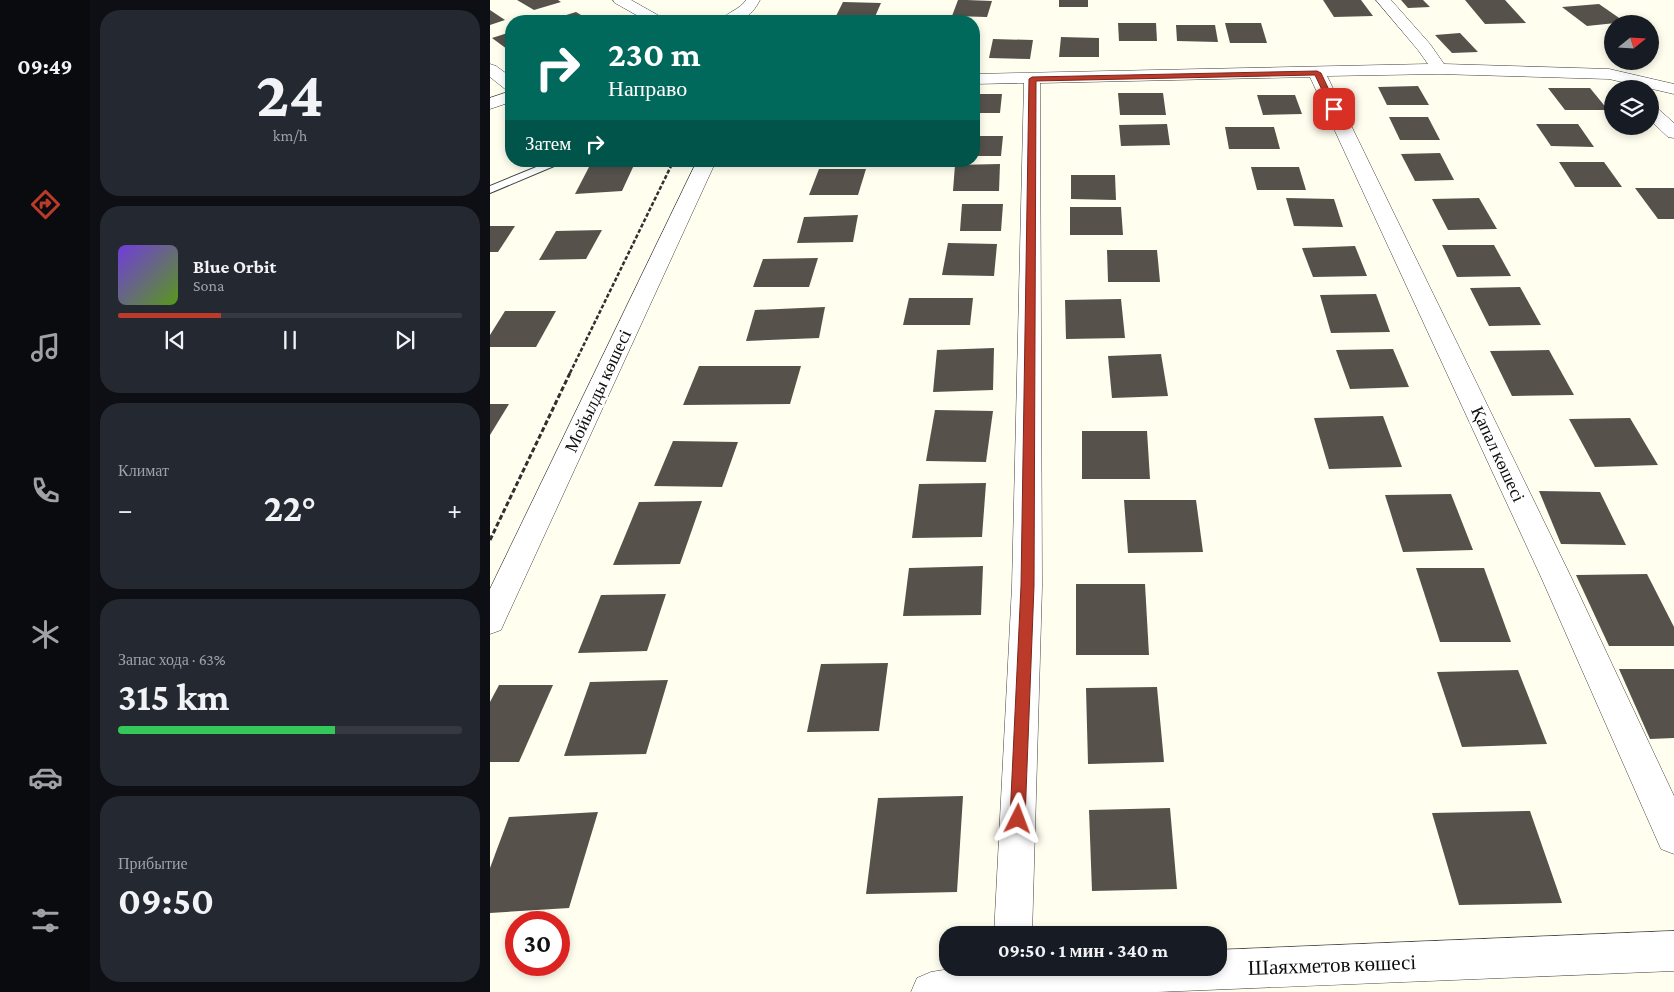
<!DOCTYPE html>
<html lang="ru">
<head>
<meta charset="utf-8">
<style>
	:root { --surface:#171b24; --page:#242831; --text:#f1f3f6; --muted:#9ea1a6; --line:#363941; --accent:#bb3a29 }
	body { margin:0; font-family:"Crimson Pro",serif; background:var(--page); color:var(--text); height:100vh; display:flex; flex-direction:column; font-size:19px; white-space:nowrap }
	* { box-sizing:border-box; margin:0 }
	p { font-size:16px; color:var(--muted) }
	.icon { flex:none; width:28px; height:28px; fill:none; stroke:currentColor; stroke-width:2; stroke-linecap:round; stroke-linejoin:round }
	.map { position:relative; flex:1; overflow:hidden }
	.side { display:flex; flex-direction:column; gap:10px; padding:10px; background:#0d0f14; width:400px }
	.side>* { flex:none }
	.banner { position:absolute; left:15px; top:15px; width:475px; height:152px; border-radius:20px; box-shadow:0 2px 8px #0003; background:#00695c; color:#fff; overflow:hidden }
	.needle { width:32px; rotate:72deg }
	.buttons { position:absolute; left:1114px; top:15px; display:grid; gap:10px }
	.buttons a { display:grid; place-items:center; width:55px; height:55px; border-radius:50%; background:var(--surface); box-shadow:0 2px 8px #0003; font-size:25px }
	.speed { position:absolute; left:15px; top:911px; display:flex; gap:10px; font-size:25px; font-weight:700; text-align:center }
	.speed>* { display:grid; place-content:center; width:65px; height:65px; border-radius:50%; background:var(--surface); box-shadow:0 2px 8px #0003; line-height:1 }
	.speed .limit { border:8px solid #d22; background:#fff; color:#111 }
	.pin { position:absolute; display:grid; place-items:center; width:42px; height:42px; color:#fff; margin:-21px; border-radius:10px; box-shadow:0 2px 8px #0006 }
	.me { position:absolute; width:55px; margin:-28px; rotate:3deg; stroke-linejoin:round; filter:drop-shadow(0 0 4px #0008) }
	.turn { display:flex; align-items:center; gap:18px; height:105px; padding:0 20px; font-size:22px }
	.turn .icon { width:65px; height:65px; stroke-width:2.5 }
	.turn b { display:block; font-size:35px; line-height:42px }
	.then { display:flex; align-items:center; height:48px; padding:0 20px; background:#0003; gap:10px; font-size:19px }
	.big { font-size:38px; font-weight:700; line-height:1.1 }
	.side .widget { flex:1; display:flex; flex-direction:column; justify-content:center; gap:8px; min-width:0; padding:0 18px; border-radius:20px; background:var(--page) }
	.side .dial { align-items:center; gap:0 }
	.dial b { font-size:65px; line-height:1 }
	.song { display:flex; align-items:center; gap:15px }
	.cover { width:60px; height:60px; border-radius:8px; background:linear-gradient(135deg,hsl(260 70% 55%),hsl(90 70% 35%)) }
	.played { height:5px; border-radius:2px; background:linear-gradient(90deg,var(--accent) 30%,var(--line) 30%) }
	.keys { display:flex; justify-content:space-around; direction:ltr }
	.heat { display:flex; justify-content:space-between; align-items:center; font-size:28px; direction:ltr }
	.charge { height:8px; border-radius:4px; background:linear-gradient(90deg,#34c759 63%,var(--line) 0) }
	.trip { position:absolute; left:449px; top:926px; width:288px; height:50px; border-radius:20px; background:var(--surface); box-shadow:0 2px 8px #0003; font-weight:700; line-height:50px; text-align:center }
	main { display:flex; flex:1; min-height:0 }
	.tab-bar { display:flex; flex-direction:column; width:90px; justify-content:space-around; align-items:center; background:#090b0e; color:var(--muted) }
	.tab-bar .icon { width:35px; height:35px }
	.tab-bar .active { color:var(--accent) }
	.tab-bar b { font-size:22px; color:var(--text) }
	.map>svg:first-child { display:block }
</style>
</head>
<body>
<main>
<nav class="tab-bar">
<b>09:49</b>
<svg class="icon active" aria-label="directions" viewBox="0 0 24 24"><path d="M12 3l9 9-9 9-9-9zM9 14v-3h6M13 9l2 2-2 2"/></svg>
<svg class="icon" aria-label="music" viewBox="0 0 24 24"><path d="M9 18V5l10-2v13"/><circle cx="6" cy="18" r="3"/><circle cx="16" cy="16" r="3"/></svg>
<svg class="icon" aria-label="phone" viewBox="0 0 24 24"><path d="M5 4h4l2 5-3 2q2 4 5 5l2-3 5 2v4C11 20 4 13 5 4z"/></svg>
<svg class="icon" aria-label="climate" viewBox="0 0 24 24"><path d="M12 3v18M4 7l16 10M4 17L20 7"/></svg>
<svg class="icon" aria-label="car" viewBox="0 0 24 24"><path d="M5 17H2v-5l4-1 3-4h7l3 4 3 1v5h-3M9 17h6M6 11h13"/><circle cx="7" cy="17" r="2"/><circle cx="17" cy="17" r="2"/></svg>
<svg class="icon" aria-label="filters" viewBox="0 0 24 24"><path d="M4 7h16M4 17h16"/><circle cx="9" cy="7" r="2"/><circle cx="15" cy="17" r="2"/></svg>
</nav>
<section class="side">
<div class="widget dial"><b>24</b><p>km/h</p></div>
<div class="widget">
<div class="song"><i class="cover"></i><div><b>Blue Orbit</b><p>Sona</p></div></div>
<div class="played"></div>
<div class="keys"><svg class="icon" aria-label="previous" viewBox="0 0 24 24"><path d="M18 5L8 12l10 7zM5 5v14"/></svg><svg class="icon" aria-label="pause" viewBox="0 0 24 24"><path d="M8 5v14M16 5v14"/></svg><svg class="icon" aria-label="next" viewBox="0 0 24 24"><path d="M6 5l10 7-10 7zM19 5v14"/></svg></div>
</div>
<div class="widget"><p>Климат</p>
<div class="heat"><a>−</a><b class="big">22°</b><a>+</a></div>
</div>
<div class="widget"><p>Запас хода · 63%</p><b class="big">315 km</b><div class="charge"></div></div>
<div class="widget"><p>Прибытие</p><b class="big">09:50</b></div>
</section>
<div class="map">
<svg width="1184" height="992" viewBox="0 0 1184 992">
	<rect width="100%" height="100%" fill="#fffeef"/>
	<g fill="#56514b">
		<path d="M27 0H68L71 2 44 10Z"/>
		<path d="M468 0H477L502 1 497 17 462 16Z"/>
		<rect x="569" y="0" width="29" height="7"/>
		<path d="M833 0H871L883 16 844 17Z"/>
		<path d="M911 0H933L940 7 918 8Z"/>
		<path d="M975 0H1015L1036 23 995 24Z"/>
		<path d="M353 2 391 3 384 19 345 18Z"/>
		<path d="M1109 4 1135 22 1097 26 1072 7Z"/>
		<path d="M0 10 15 20 0 25Z"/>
		<path d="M86 12 101 21H57Z"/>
		<path d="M628 23H666L667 41H629Z"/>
		<path d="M735 23H771L777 43H740Z"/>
		<path d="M686 25H725L728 42 687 41Z"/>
		<path d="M21 32V52L2 38Z"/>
		<path d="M970 33 988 52 962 53 945 35Z"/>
		<path d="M571 37 609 38V57H569Z"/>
		<path d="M503 39 543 40 540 59 499 58Z"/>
		<path d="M928 86 939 105H897L888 87Z"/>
		<path d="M1058 88H1100L1118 110H1075Z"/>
		<path d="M628 93H673L676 115H630Z"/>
		<path d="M484 94H512L510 113H484Z"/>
		<path d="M767 95H805L812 114 773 115Z"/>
		<path d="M899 117H938L950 140H910Z"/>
		<path d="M677 124 680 145 631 146 629 125Z"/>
		<path d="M1046 124H1088L1104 147 1061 146Z"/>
		<path d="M735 127H784L790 149H739Z"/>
		<path d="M484 136H513L511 156H484Z"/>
		<path d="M950 153 964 180 925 181 911 154Z"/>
		<path d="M1069 162H1114L1132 187H1085Z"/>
		<path d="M510 164 509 191H463L465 165Z"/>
		<path d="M144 165 132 191 85 194 99 167Z"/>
		<path d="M761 167H809L816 190H767Z"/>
		<path d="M329 169H376L368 195H319Z"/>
		<path d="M581 175H625L626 200 581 199Z"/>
		<path d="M1145 188H1184V219H1168Z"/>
		<path d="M796 198 844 199 853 227 804 226Z"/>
		<path d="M989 198 1007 229 958 230 942 199Z"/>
		<path d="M472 204H513L511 231H470Z"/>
		<path d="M580 207H631L633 235H580Z"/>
		<path d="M368 215 363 242 307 243 314 217Z"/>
		<path d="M0 226H25L8 252H0Z"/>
		<path d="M112 230 96 259 49 260 66 231Z"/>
		<path d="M458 243 507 244 504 276 452 275Z"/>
		<path d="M952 245H1004L1021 276 967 277Z"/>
		<path d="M865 246 877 276 823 277 812 248Z"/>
		<path d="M617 250H667L670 282H618Z"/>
		<path d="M328 258 319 287H263L273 259Z"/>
		<path d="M1030 287 1051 325 999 326 980 288Z"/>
		<path d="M886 294 900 332 841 333 830 295Z"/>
		<path d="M419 298H483L480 325H413Z"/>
		<path d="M631 299 635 338 576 339 575 300Z"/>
		<path d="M335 307 329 338 256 341 265 310Z"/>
		<path d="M15 311H66L46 347H0V335Z"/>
		<path d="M504 348 503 390 443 392 447 350Z"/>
		<path d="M903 349 919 387 860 389 846 350Z"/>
		<path d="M1059 350 1084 395 1022 396 1000 351Z"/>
		<path d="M671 354 678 396 622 398 618 356Z"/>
		<path d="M209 366H311L300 404 193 405Z"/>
		<path d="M0 404H19L0 435Z"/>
		<path d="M445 410 503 411 496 462 436 461Z"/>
		<path d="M893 416 912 467 839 469 824 418Z"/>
		<path d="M1140 418 1168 465 1105 467 1079 419Z"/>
		<path d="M592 431H657L660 479H592Z"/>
		<path d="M183 441 248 442 232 487 164 486Z"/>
		<path d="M496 483 492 537 422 538 429 484Z"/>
		<path d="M1049 491 1110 492 1136 545 1071 544Z"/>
		<path d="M961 494 983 550 913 552 895 495Z"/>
		<path d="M634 500H706L713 552 638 553Z"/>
		<path d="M212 501 190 564 123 565 149 502Z"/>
		<path d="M493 566 491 615 413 616 419 568Z"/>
		<path d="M926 568H994L1021 642H950Z"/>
		<path d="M1157 574 1184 627V646H1119L1086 575Z"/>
		<path d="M586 584H655L659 655H586Z"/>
		<path d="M176 594 157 651 88 653 111 595Z"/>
		<path d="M398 663 389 731 317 732 331 664Z"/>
		<path d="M1129 669H1184V738L1160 739Z"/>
		<path d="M1028 670 1057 744 972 747 947 672Z"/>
		<path d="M178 680 156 754 74 756 100 682Z"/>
		<path d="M9 685H63L29 762H0V702Z"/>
		<path d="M667 687 674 762 598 764 596 688Z"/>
		<path d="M473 796 467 892 376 894 388 798Z"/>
		<path d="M680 808 687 889 602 891 599 810Z"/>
		<path d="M1040 811 1072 903 969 905 942 813Z"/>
		<path d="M108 812 79 908 0 913V868L19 817Z"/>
	</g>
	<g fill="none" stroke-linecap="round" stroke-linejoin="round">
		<defs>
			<path id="service" d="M61 161H76L0 193V186Z"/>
			<g id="minor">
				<path d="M256 0H270C260 19 251 21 231 21 236 12 250 10 256 0Z"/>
				<path d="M886 0H901L940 44 954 64 1119 69 1184 84V94L1119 79 949 74 837 76 1081 577 1184 796V854L1171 849 1051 577 820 77 550 83 552 586 542 935H504L522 586 534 83 484 84V74L938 64 928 50Z"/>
				<path d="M0 64 6 66 21 77V90L15 89 0 77Z"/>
				<path d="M21 91V102L0 109V98Z"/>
				<path d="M1160 106 1166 107 1184 123V138L1178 137 1160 120Z"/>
				<path d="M1184 931V971L667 992H421L427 978 441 972 466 968H728V950Z"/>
			</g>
			<g id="tertiary">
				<path d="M123 0H141L173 18 176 21H157L125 3Z"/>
				<path d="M207 161H226L15 621 11 630 0 634V589Z"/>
			</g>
		</defs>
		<use href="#service" stroke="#414141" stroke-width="2"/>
		<use href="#minor" stroke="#414141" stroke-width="1"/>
		<use href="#tertiary" stroke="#414141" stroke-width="1"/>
		<g stroke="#303030" stroke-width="2" stroke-dasharray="3 1" stroke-linecap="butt">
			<path d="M193 18 199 21"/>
			<path d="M182 163 183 161"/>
		</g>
		<path stroke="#303030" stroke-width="2.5" stroke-dasharray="4 2" stroke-linecap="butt" d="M80 373 183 162"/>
		<path stroke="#303030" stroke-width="3" stroke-dasharray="5 2.5" stroke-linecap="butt" d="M0 540 81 371"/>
		<use href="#service" fill="#fff" fill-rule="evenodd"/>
		<use href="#minor" fill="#fff" fill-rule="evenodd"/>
		<use href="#tertiary" fill="#fff" fill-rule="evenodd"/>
	</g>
	<path fill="#bb3a29" stroke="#7a261b" d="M827 71 831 73 848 109 847 111 841 109 825 75 546 81 544 586 535 819 533 824 528 826 522 824 520 819 531 586 539 79 542 77Z"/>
	<g text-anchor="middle" stroke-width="5" stroke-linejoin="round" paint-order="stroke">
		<g font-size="18" fill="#0e0e0e" stroke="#fff">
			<text transform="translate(108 391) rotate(-65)" y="6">Мойылды көшесі</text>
			<text transform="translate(1008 454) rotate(65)" y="6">Қапал көшесі</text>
		</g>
		<g font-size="21" fill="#0e0e0e" stroke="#fff">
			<text transform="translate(842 965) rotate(-2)" y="7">Шаяхметов көшесі</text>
		</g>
	</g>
</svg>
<div class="buttons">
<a><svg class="needle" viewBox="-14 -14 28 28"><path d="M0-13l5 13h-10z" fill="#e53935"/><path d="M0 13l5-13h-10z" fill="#9ea1a6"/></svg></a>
<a><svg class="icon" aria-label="layers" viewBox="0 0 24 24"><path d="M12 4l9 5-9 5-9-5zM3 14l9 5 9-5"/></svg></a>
</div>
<div class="speed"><div class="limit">30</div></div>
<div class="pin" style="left:844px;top:109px;background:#d93025"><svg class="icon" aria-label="arrive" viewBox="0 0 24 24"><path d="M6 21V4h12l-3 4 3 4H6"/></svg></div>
<svg class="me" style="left:528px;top:819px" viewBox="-20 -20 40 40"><path d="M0-17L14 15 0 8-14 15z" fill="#bb3a29" stroke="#fff" stroke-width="4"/></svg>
<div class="trip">09:50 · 1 мин · 340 m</div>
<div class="banner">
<div class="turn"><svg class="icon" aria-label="right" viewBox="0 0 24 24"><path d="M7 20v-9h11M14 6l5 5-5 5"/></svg><div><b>230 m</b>Направо</div></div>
<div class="then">Затем<svg class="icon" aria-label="right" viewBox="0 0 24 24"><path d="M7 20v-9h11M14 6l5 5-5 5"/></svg></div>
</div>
</div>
</main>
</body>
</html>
